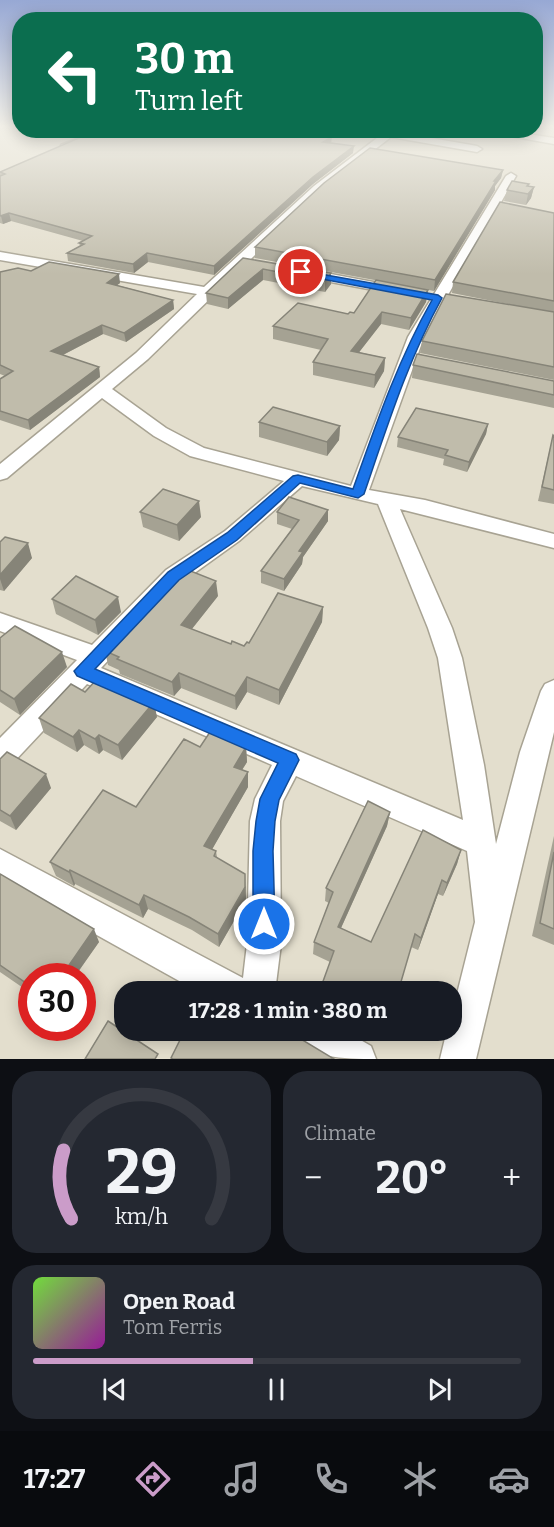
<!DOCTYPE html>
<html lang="en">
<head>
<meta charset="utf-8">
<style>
	:root { --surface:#171b24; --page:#242831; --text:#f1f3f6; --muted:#9ea1a6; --line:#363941; --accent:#cb9cc9 }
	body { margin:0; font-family:Bitter,serif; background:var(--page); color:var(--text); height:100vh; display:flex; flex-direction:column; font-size:22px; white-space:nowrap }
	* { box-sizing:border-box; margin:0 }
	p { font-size:20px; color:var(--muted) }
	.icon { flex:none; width:33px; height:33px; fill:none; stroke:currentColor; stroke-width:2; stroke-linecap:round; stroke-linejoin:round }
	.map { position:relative; height:1059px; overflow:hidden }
	.details { display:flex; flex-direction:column; gap:12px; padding:12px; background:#0d0f14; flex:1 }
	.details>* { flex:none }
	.hud { position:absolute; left:12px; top:12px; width:531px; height:126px; border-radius:24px; box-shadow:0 3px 15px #0003; background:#0b6e4f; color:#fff; overflow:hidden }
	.speed { position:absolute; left:18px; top:963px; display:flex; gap:12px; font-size:30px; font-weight:700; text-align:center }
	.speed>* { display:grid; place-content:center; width:78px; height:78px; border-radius:50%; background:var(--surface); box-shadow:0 3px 15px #0003; line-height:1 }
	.speed .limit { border:9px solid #d22; background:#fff; color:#111 }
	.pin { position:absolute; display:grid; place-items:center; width:51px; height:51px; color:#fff; margin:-26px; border:3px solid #fff; border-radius:50%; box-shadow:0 2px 6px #0007 }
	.me { position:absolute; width:66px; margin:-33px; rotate:0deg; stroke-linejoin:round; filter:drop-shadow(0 0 4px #0008) }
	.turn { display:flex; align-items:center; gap:21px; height:126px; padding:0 24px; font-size:27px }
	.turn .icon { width:78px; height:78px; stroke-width:2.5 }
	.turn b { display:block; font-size:42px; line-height:51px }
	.big { font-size:45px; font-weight:700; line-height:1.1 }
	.details .card { flex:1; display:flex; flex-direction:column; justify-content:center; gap:9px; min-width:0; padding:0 21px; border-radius:24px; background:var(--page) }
	.details .dial { align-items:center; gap:0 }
	.dial svg { height:156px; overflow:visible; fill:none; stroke:var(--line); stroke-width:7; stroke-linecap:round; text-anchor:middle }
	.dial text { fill:var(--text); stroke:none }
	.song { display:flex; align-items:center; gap:18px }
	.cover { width:72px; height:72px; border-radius:9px; background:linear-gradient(135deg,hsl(100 70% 55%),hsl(300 70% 35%)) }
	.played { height:6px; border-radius:3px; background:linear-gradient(90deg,var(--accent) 45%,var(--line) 45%) }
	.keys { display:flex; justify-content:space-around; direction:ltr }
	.heat { display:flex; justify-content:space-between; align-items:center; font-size:33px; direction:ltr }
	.details .tiles { flex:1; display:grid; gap:12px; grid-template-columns:1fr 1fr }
	.card:last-child { grid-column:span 2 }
	.trip { position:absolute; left:114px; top:981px; width:348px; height:60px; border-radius:24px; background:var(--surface); box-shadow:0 3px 15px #0003; font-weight:700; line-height:60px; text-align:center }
	.tab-bar { display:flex; height:96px; justify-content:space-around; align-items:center; background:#090b0e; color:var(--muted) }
	.tab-bar .icon { width:42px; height:42px }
	.tab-bar .active { color:var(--accent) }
	.tab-bar b { font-size:27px; color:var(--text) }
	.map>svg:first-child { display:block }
</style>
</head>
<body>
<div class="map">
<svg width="554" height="1059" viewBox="0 0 554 1059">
	<rect width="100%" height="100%" fill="#e3decd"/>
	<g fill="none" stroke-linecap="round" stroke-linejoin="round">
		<defs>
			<g id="street">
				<path d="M99 130H113L69 147 61 145Z"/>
				<path d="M362 130H398L397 132 477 146 482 149 477 152 391 137 322 190 148 359 112 389 166 428 204 448 351 486 408 337 506 176 511 173 516 176 424 337 369 490 425 500 554 534V548L400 509 452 628 462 658 484 765 496 844 520 752 541 691 545 684 554 680V732L476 1059H440L447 1030H452V1014L475 922 467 851 296 776 283 801 280 821 281 944 275 992H199L0 881V849L243 978 247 944 250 821 255 799 272 765 87 684 10 766 0 769V738L77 660 0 631V613L92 645 166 570 225 531 284 481 190 456 154 436 102 398 7 478 0 480V464L136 353 197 294 0 260V252L204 287 314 186 381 135ZM302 486 378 504 428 628 438 658 463 820 101 668 182 582 239 541Z"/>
				<path d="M476 130H502L554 138V144Z"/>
				<path d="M304 269 400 287 407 291 400 295 299 276 297 273Z"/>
				<path d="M288 1030H343L371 1046 376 1059C345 1059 303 1059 288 1030Z"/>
			</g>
		</defs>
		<use href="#street" stroke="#a8a393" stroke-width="3"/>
		<use href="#street" fill="#fff" fill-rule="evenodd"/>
	</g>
	<g fill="#a5a293">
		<path d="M96 136 331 143 353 153 313 184 214 275 148 262 134 273 68 261 67 253 80 246 79 243 83 241 11 221 3 224 0 223V172Z"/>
		<path d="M503 170 501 178 495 186V190L434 291 255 258V247Z"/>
		<path d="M528 187H534L531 198 526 205 504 201 507 190Z"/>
		<path d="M554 213V380L420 353 422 341 533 309 452 293 453 282Z"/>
		<path d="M243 258 331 273V284L325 292 263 280 228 309 207 304 206 293Z"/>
		<path d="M31 271 120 283 117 285 173 300 174 309 126 342 103 334 63 355 99 367 100 377 30 430 0 420V379L5 376 0 374V272Z"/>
		<path d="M428 290 426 302 409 330 381 324 359 352 385 358 384 371 374 388 313 375V362L321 350 273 339V326L348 314Z"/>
		<path d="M413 365 554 381V408L412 378Z"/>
		<path d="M259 422 340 426 339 440 327 456 259 437Z"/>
		<path d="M488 424 486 434 467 472 443 465 444 459 397 447 398 437Z"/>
		<path d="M553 435 554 436V504L538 501Z"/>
		<path d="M328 510V521L303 557 302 564 284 591 261 583V571L292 529 277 524V512Z"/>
		<path d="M140 512 201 517 179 541 143 527Z"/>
		<path d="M0 542 32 558 4 591 0 590Z"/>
		<path d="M218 596 192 629 231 644 244 646 323 607 322 622 279 705 247 692 236 710 181 688 174 696 120 674 119 670 108 665 105 651Z"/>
		<path d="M52 599 121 612 98 635 56 614Z"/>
		<path d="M0 638 67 667 20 715 0 702Z"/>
		<path d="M85 692 157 717 122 760 103 750 99 754 84 745 77 752 44 733 39 718Z"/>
		<path d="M200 747H246L247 762 242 770 248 787 212 849 216 851 217 857 246 887V900L219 947 192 930 148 909 143 918 75 884 74 886 56 876 50 862 136 807Z"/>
		<path d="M0 759 51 788 16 830 0 821Z"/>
		<path d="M390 812 387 826 341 928 371 942 461 850 457 864 443 896 438 894 418 950 411 947 398 992H321V987L330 962 313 954 314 942 329 903 325 901 326 888Z"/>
		<path d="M554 836V945L532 936Z"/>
		<path d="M0 874 99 942 76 975 32 976V994L0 972Z"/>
	</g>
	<g fill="#868478">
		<path d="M332 137 331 144 323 142Z"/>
		<path d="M354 146 353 153 313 184 214 275V266L313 177Z"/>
		<path d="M503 170 501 178 495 186V190L434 291 435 280 494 181Z"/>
		<path d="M534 187 531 198 526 205 528 194Z"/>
		<path d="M9 213 11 221 3 224 1 216Z"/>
		<path d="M147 253 148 262 134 273 133 264Z"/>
		<path d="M263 269V280L228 309V298Z"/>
		<path d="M331 273V284L325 292V281Z"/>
		<path d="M119 274 120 283 108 292 107 283Z"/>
		<path d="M428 290 426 302 409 330 411 318Z"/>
		<path d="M173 300 174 309 126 342 124 333Z"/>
		<path d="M382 312 381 324 350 364 351 351Z"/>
		<path d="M102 325 103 334 53 360 51 351Z"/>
		<path d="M385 358 384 371 374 388 375 375Z"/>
		<path d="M99 367 100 377 30 430 28 420Z"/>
		<path d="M488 424 486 434 467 472 469 462Z"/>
		<path d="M340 426 339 440 327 456V442Z"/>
		<path d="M199 501 201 517 179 541 177 525Z"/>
		<path d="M328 510V521L303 557 302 564 284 591V579L299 551Z"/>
		<path d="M28 543 32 558 4 591 0 579V575Z"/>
		<path d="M216 581 218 596 183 640 181 625Z"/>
		<path d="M118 597 121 612 98 635 95 620Z"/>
		<path d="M323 607 322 622 279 705V690Z"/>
		<path d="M62 652 67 667 20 715 14 699Z"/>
		<path d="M179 673 181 688 174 696 172 682Z"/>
		<path d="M247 677V692L236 710 235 696Z"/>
		<path d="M154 702 157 717 122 760 118 745Z"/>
		<path d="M79 730 84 745 77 752 73 737Z"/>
		<path d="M99 735 103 750 99 754 95 739Z"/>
		<path d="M246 747 247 762 235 781 234 767Z"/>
		<path d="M248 772V787L206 860 204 846Z"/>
		<path d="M46 774 51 788 16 830 10 816Z"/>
		<path d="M390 812 387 826 336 939 338 927Z"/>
		<path d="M461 850 457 864 443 896 447 883Z"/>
		<path d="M70 870 75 884 74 886 69 872Z"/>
		<path d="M245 874 246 900 219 947 218 934Z"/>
		<path d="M442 880 438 894 418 950 421 938Z"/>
		<path d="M144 895 148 909 143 918 139 905Z"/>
		<path d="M94 929 99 942 75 976 67 968Z"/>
		<path d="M85 982 90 994 82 1005V986Z"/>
	</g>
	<g fill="#c0bcab" stroke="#868478" stroke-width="1.5">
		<path d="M111 130H297L332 137 323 142 354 146 313 177 214 266 147 253 133 264 67 253 84 244 79 243 92 236 9 213 0 216V176L5 174 0 172 88 134 96 136Z"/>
		<path d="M370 148 503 170 494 181H496L435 280 255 247 324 183Z"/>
		<path d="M512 181 529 184 527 186 534 187 528 194 507 190Z"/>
		<path d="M500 202 554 213V301L453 282Z"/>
		<path d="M243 258 331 273 325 281 263 269 228 298 206 293Z"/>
		<path d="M49 262 119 274 107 283 173 300 124 333 102 325 51 351 99 367 28 420 0 411V379L13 371 0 365V272L18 268 31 271Z"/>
		<path d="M376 280 428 290 411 318 382 312 351 351 385 358 375 375 313 362 328 339 273 326 298 303 348 314 350 312 354 313Z"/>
		<path d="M446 294 554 312V367L422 341Z"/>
		<path d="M417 354 554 381V395L413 365Z"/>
		<path d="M273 407 340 426 327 442 259 422Z"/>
		<path d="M416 408 488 424 469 462 445 455 448 450 398 437Z"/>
		<path d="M553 435 554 436V490L542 487Z"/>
		<path d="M163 489 199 501 177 525 140 512Z"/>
		<path d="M289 497 328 510 299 551 303 552 284 579 261 571 299 520 277 512Z"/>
		<path d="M5 537 28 543 0 575V542Z"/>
		<path d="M183 568 216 581 181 625 231 644 232 641 244 646 247 642 249 643 278 593 323 607 279 690 247 677 235 696 179 673 172 682 117 659 119 657 105 651Z"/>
		<path d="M76 576 118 597 95 620 52 599Z"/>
		<path d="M15 626 62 652 14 699 0 690V638Z"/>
		<path d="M98 678 154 702 118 745 99 735 95 739 79 730 73 737 39 718 71 684 85 692Z"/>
		<path d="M210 732 246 747 234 767 248 772 204 846 216 851 214 856 245 874V887L218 934 189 917 144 895 139 905 70 870 69 872 50 862 103 790 136 807 184 739 200 747Z"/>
		<path d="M7 752 46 774 10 816 0 810V759Z"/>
		<path d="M368 801 390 812 338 927 371 942 423 830 461 850 447 883 442 880 421 938 415 934 398 992H330L321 987 334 951 314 942 333 892 326 888Z"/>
		<path d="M554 852V929L540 923Z"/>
		<path d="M0 874 94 929 67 968 78 976H32V987L0 965Z"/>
		<path d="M206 987 214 992H204Z"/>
		<path d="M108 1021 158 1054 155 1059H85Z"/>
		<path d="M185 1030H286L334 1059H173L171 1058Z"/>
	</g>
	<linearGradient id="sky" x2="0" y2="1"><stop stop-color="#97a8d4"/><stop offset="0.46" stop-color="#f2f0e8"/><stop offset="1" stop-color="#f2f0e8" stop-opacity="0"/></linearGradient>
	<rect width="554" height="274" fill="url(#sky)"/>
	<path fill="#1a73e8" stroke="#114b97" stroke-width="1.5" d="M298 270 438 295 442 298C408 360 387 427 364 494L358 498 300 483 237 540 179 580 95 669 296 754 299 760 279 800 275 821 273 851 275 924 272 932 264 935 256 932 253 924V851L256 821 260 799 278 763 77 676 74 671 168 572 227 533 293 476 298 475 353 489C376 424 398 360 432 300L301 275 296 272Z"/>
</svg>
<div class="speed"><div class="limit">30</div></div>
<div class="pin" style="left:301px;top:272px;background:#d93025"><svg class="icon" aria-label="arrive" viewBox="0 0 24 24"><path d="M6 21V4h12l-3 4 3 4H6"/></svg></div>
<svg class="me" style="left:264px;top:924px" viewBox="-20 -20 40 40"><circle r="17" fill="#1a73e8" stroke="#fff" stroke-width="3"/><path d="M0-11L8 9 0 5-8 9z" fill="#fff"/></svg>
<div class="trip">17:28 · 1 min · 380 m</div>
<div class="hud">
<div class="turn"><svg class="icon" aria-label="left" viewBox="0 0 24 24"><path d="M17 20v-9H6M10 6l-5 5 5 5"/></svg><div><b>30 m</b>Turn left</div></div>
</div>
</div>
<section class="details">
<div class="tiles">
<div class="card dial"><svg viewBox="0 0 100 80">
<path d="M14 69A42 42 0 1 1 86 69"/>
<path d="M14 69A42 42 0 0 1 10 34" stroke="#cb9cc9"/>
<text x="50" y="56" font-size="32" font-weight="700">29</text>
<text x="50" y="72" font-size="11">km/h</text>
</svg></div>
<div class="card"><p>Climate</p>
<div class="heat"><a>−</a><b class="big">20°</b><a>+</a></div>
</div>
<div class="card">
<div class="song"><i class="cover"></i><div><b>Open Road</b><p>Tom Ferris</p></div></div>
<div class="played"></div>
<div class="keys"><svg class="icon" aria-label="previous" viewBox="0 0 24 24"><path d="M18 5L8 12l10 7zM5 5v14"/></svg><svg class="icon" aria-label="pause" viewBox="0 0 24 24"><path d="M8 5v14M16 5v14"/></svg><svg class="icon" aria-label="next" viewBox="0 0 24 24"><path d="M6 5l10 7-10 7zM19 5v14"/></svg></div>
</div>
</div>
</section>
<nav class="tab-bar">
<b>17:27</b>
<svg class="icon active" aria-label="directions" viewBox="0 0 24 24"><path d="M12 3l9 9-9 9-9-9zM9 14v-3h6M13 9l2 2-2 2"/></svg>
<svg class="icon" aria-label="music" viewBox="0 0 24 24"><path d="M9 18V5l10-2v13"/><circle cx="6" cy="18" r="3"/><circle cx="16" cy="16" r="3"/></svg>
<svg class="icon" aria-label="phone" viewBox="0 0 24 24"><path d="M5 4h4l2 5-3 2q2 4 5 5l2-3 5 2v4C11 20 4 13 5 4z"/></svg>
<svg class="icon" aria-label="climate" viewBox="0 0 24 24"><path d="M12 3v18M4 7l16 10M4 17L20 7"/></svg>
<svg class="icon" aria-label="car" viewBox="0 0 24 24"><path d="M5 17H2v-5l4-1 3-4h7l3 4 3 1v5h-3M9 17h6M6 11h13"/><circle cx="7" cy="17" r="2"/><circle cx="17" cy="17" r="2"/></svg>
</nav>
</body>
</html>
